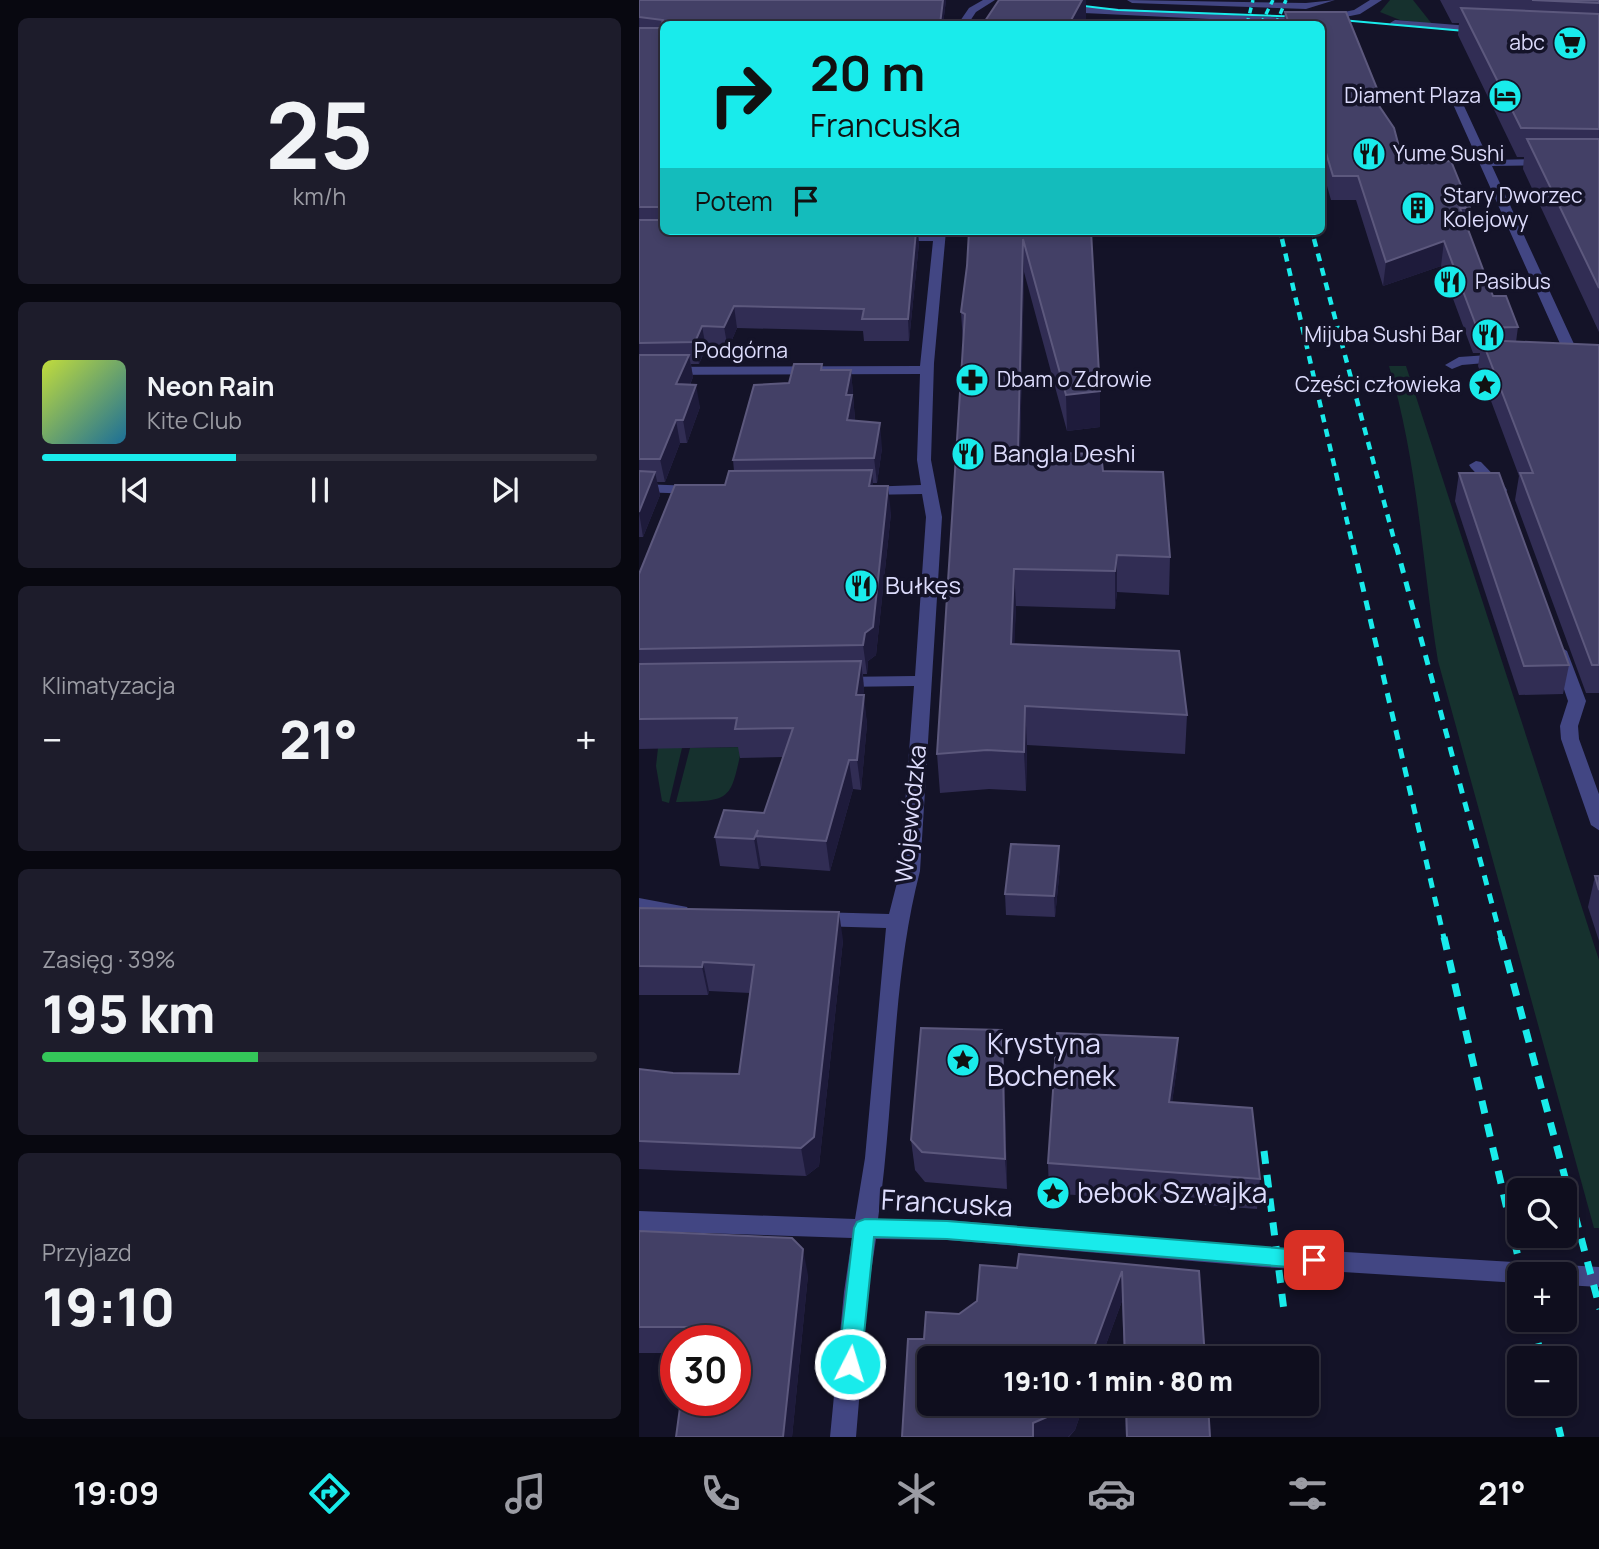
<!DOCTYPE html>
<html lang="pl">
<head>
<meta charset="utf-8">
<style>
	:root { --surface:#0f0e1e; --page:#1d1c2b; --text:#f1f3f6; --muted:#9b9ca4; --line:#2f2e3c; --accent:#19ebeb }
	body { margin:0; font-family:Manrope,sans-serif; background:var(--page); color:var(--text); height:100vh; display:flex; flex-direction:column; font-size:26px; white-space:nowrap }
	* { box-sizing:border-box; margin:0 }
	p { font-size:23px; color:var(--muted) }
	.icon { flex:none; width:38px; height:38px; fill:none; stroke:currentColor; stroke-width:2; stroke-linecap:round; stroke-linejoin:round }
	.map { position:relative; flex:1; overflow:hidden }
	.sheet { display:flex; flex-direction:column; gap:18px; padding:18px; background:#080810; width:639px }
	.sheet>* { flex:none }
	.top-card { position:absolute; left:21px; top:21px; width:665px; height:214px; border-radius:10px; box-shadow:0 4px 10px #0003,0 0 0 2px var(--line); background:#19ebeb; color:#111; overflow:hidden }
	.tools { position:absolute; left:868px; top:1178px; display:grid; gap:14px }
	.tools a { display:grid; place-items:center; width:70px; height:70px; border-radius:10px; background:var(--surface); box-shadow:0 4px 10px #0003,0 0 0 2px var(--line); font-size:35px }
	.speed { position:absolute; left:21px; top:1325px; display:flex; gap:14px; font-size:35px; font-weight:700; text-align:center }
	.speed>* { display:grid; place-content:center; width:91px; height:91px; border-radius:50%; background:var(--surface); box-shadow:0 4px 10px #0003,0 0 0 2px var(--line); line-height:1 }
	.speed .limit { border:10px solid #d22; background:#fff; color:#111 }
	.pin { position:absolute; display:grid; place-items:center; width:60px; height:60px; color:#fff; margin:-30px; border-radius:14px; box-shadow:0 4px 10px #0006 }
	.me { position:absolute; width:77px; margin:-38px; rotate:5deg; stroke-linejoin:round; filter:drop-shadow(0 0 5px #0008) }
	.turn { display:flex; align-items:center; gap:24px; height:147px; padding:0 35px; font-size:32px }
	.turn .icon { width:91px; height:91px; stroke-width:2.5 }
	.turn b { display:block; font-size:49px; line-height:60px }
	.then { display:flex; align-items:center; height:66px; padding:0 35px; background:#0003; gap:14px; font-size:26px }
	.big { font-size:52px; font-weight:800; line-height:1.1 }
	.sheet .widget { flex:1; display:flex; flex-direction:column; justify-content:center; gap:10px; min-width:0; padding:0 24px; border-radius:10px; background:var(--page) }
	.sheet .dial { align-items:center; gap:0 }
	.dial b { font-size:91px; line-height:1 }
	.song { display:flex; align-items:center; gap:21px }
	.cover { width:84px; height:84px; border-radius:10px; background:linear-gradient(135deg,hsl(70 70% 55%),hsl(200 70% 35%)) }
	.played { height:7px; border-radius:4px; background:linear-gradient(90deg,var(--accent) 35%,var(--line) 35%) }
	.keys { display:flex; justify-content:space-around; direction:ltr }
	.heat { display:flex; justify-content:space-between; align-items:center; font-size:38px; direction:ltr }
	.charge { height:10px; border-radius:5px; background:linear-gradient(90deg,#34c759 39%,var(--line) 0) }
	.trip { position:absolute; left:278px; top:1346px; width:402px; height:70px; border-radius:10px; background:var(--surface); box-shadow:0 4px 10px #0003,0 0 0 2px var(--line); font-weight:800; line-height:70px; text-align:center }
	.dock { display:flex; height:112px; justify-content:space-around; align-items:center; background:#06060c; color:var(--muted) }
	.dock .icon { width:49px; height:49px }
	.dock .on { color:var(--accent) }
	.dock b { font-size:32px; color:var(--text) }
	main { display:flex; flex:1; min-height:0 }
	.map>svg:first-child { display:block }
</style>
</head>
<body>
<main>
<section class="sheet">
<div class="widget dial"><b>25</b><p>km/h</p></div>
<div class="widget">
<div class="song"><i class="cover"></i><div><b>Neon Rain</b><p>Kite Club</p></div></div>
<div class="played"></div>
<div class="keys"><svg class="icon" aria-label="previous" viewBox="0 0 24 24"><path d="M18 5L8 12l10 7zM5 5v14"/></svg><svg class="icon" aria-label="pause" viewBox="0 0 24 24"><path d="M8 5v14M16 5v14"/></svg><svg class="icon" aria-label="next" viewBox="0 0 24 24"><path d="M6 5l10 7-10 7zM19 5v14"/></svg></div>
</div>
<div class="widget"><p>Klimatyzacja</p>
<div class="heat"><a>−</a><b class="big">21°</b><a>+</a></div>
</div>
<div class="widget"><p>Zasięg · 39%</p><b class="big">195 km</b><div class="charge"></div></div>
<div class="widget"><p>Przyjazd</p><b class="big">19:10</b></div>
</section>
<div class="map">
<svg width="961" height="1437" viewBox="0 0 961 1437">
	<rect width="100%" height="100%" fill="#141328"/>
	<g fill="#16312e">
		<path d="M751 0H774L793 24 761 20 741 12Z"/>
		<path d="M750 366H767L960 960V1228H955L799 661C783 563 779 462 750 366Z"/>
		<path d="M103 747C91 800 94 801 37 802L51 748Z"/>
		<path d="M19 748H43L30 803 23 801 17 766Z"/>
	</g>
	<g fill="none" stroke-linecap="round" stroke-linejoin="round">
		<g fill="#424683" fill-rule="evenodd">
			<path d="M344 0H356L337 12 329 24H319L330 8Z"/>
			<path d="M488 0 667 3 696 0 667 9 493 3Z"/>
			<path d="M731 0H743L721 14 672 24 424 12 419 9 424 6 670 19 715 10Z"/>
			<path d="M756 20 843 27 848 30 843 33 753 25 751 23Z"/>
			<path d="M814 90 819 93 850 160 908 159 914 162 908 165 853 166 941 357 939 360H929L927 357 809 93Z"/>
			<path d="M295 231H307L295 363 292 460 303 517 281 871C252 983 256 1104 239 1219L308 1220 624 1247 906 1264 914 1267 916 1271 926 1265 961 1267V1287L926 1285V1274H880V1283L624 1267 308 1240 237 1239 229 1292 217 1437H191L205 1292 213 1238 0 1231V1211L216 1219 226 1158 247 928 177 926 170 924 167 919 170 914 177 912 250 914 261 871 275 686 200 687 191 682 200 677 276 676 287 517 283 494 225 495 218 491 225 487 282 485 278 460 281 374 0 375V367L281 366 294 241H255L249 237 255 233H295Z"/>
			<path d="M864 354 869 355V361L823 365 813 369 806 365 820 357Z"/>
			<path d="M837 461 842 462 866 487 868 490 866 493H856L832 468 830 465Z"/>
			<path d="M0 484 57 486 64 490 57 494 0 492Z"/>
			<path d="M920 646 928 651 947 701 939 726 940 739 961 797V831L952 825 922 739 921 726 929 701 912 651Z"/>
			<path d="M0 898 48 907 51 912 48 917 41 919 0 912Z"/>
		</g>
		<g stroke="#19ebeb" stroke-width="2">
			<path d="M394 0 479 10 666 17"/>
			<path d="M691 19 837 32"/>
		</g>
		<g stroke="#19ebeb" stroke-width="3.5" stroke-dasharray="6 5" stroke-linecap="butt">
			<path d="M608 24 614 0"/>
			<path d="M622 24 634 0"/>
			<path d="M637 24 647 0"/>
			<path d="M641 231 643 241"/>
			<path d="M673 231 676 241"/>
		</g>
		<g stroke="#19ebeb" stroke-width="4.5" stroke-dasharray="8 7" stroke-linecap="butt">
			<path d="M643 239 714 547"/>
			<path d="M675 239 757 547"/>
		</g>
		<g stroke="#19ebeb" stroke-width="5" stroke-dasharray="10 9" stroke-linecap="butt">
			<path d="M714 545 805 938"/>
			<path d="M757 545 862 938"/>
		</g>
		<g stroke="#19ebeb" stroke-width="7" stroke-dasharray="13 11" stroke-linecap="butt">
			<path d="M805 937 883 1274"/>
			<path d="M862 937 961 1309"/>
			<path d="M625 1151 645 1311"/>
			<path d="M893 1320 903 1358"/>
			<path d="M914 1404 922 1437"/>
		</g>
	</g>
	<g fill="#312d54">
		<path d="M0 0H307L304 24H24V231L280 243 270 341H225L224 331 98 328 89 349 67 348 60 364H52L54 377 51 385 61 407 48 443H41L26 482H18L21 495 4 537H0Z"/>
		<path d="M801 0H960V332L884 169 885 157H878L819 35 820 23H813Z"/>
		<path d="M646 12H707L739 91 738 103 755 128 764 162 812 161 831 208 828 229 854 296H867L879 327 877 342 960 345V696V693H947L876 500 880 476 839 366 841 353H834L802 266 744 286 717 200H692L682 165V24H645Z"/>
		<path d="M330 231H452L461 427 428 431 385 272 381 452 464 471 531 557 530 595 478 592 476 609 377 606 375 644 548 715 546 754 388 745 387 791 350 789 301 793 298 754 324 343 322 312 328 266Z"/>
		<path d="M184 370H212L216 420 243 448 238 483H234V486L252 513 237 655 229 661 228 674H224L225 689 224 695 228 724 222 790 214 789 191 871 122 866V865L120 869 81 866 76 837 125 813 144 757 101 758 99 747 0 749V574L86 485 95 471 94 460 150 383Z"/>
		<path d="M820 473 930 665 924 694 880 695 816 501Z"/>
		<path d="M421 867 416 917 367 915 366 894Z"/>
		<path d="M956 876H960V941L949 907Z"/>
		<path d="M0 908 204 940 180 1166 167 1176 0 1169V1069L34 1073 100 1074 111 993 70 991 69 995H0Z"/>
		<path d="M539 1038 538 1067 533 1102 621 1179 618 1209 410 1193 409 1163Z"/>
		<path d="M365 1061 368 1189 286 1182 276 1170 272 1140Z"/>
		<path d="M0 1231 169 1275 153 1437H37L96 1340H37V1353H0Z"/>
		<path d="M380 1254 560 1271 566 1358H485L483 1301 462 1358H290V1404H445L436 1430 430 1437H263L269 1339H285L287 1312 320 1314 338 1301 341 1265 378 1268Z"/>
		<path d="M486 1404H569L571 1437H487Z"/>
	</g>
	<g fill="#1e1b3b">
		<path d="M304 0H307L304 24H301Z"/>
		<path d="M443 0H447V20L445 24H430Z"/>
		<path d="M277 231H279L280 243 270 341 269 319Z"/>
		<path d="M384 239 385 272 380 488 379 452Z"/>
		<path d="M805 241 802 266 744 286 747 262Z"/>
		<path d="M95 306 98 328 89 349 85 327Z"/>
		<path d="M63 326 67 348 60 364 56 342Z"/>
		<path d="M50 355 54 377 41 407 37 384Z"/>
		<path d="M212 370 216 420 211 444 207 395Z"/>
		<path d="M57 385 61 407 48 443 44 420Z"/>
		<path d="M461 391V427L428 431 427 395Z"/>
		<path d="M37 420 41 443 26 482 21 459Z"/>
		<path d="M241 423 243 448 238 483 235 458Z"/>
		<path d="M233 470 235 497 230 486Z"/>
		<path d="M16 472 21 495 4 537 0 512Z"/>
		<path d="M249 486 252 513 237 655 229 661 228 674 224 645Z"/>
		<path d="M478 555V592L476 609V571Z"/>
		<path d="M375 569 377 606 374 683 372 644Z"/>
		<path d="M222 661 225 689 220 724 217 695Z"/>
		<path d="M225 695 228 724 222 790 218 760Z"/>
		<path d="M386 706 388 745 387 791 385 752Z"/>
		<path d="M210 760 214 789 191 871 187 841Z"/>
		<path d="M119 830 117 836 122 865 120 869 115 839Z"/>
		<path d="M420 846 421 867 416 917 415 896Z"/>
		<path d="M200 912 204 940 180 1166 167 1176 162 1148Z"/>
		<path d="M64 962 70 991 69 995 63 967Z"/>
		<path d="M363 1030 365 1061 368 1189 366 1159Z"/>
		<path d="M539 1038 538 1067 529 1132 530 1102Z"/>
		<path d="M164 1249 169 1275 153 1437H144Z"/>
		<path d="M483 1271V1301L462 1358H451Z"/>
		<path d="M432 1404H445L436 1430 429 1437H394V1423Z"/>
	</g>
	<g fill="#434066" stroke="#5c587d" stroke-width="2">
		<path d="M0 0H304L301 24H24V207H0V28H21L24 20 0 17Z"/>
		<path d="M360 0H443L430 24H344Z"/>
		<path d="M893 0H960V3Z"/>
		<path d="M822 8 960 14V129L882 128Z"/>
		<path d="M646 12H707L739 91H730L755 128 764 162 812 161 831 208H821L854 296H867L879 327 838 328 805 241 747 262 719 176H694L682 136V24H650Z"/>
		<path d="M888 139H960V288Z"/>
		<path d="M0 220H24V231H277L269 319H223L225 309 95 306 85 327 63 326 56 342 0 343Z"/>
		<path d="M330 231H452L461 391 427 395 384 239 379 452 462 454 464 471 524 472 531 557 478 555 476 571 375 569 372 644 540 651 548 715 386 706 385 752 348 750 298 754 326 314 322 312 328 266Z"/>
		<path d="M843 340 960 345V665H953L881 473H894Z"/>
		<path d="M0 355H50L37 384 57 385 44 420H37L21 459H0Z"/>
		<path d="M155 364H183L182 370H212L207 395H213L208 420 241 423 235 458 94 460 115 385 150 383Z"/>
		<path d="M233 470 230 486H249L234 627 226 633 224 645 0 649V574L36 485H86L90 471Z"/>
		<path d="M0 471 16 472 0 512Z"/>
		<path d="M820 473H860L930 665 885 666Z"/>
		<path d="M222 661 217 695H225L218 760H210L187 841 117 836 119 830 115 839 76 837 85 810 125 813 154 728 96 729 98 718 0 719V664Z"/>
		<path d="M372 844 420 846 415 896 366 894Z"/>
		<path d="M956 876H960V890Z"/>
		<path d="M0 908 200 912 175 1137 162 1148 0 1141V1069L34 1073 100 1074 115 965 64 962 63 967 0 966Z"/>
		<path d="M282 1028 363 1030 366 1159 283 1152 272 1140Z"/>
		<path d="M418 1033 539 1038 530 1102 613 1108 621 1179 409 1163Z"/>
		<path d="M0 1231 153 1238 164 1249 144 1437H37L42 1400H96V1340H51L53 1327H0Z"/>
		<path d="M380 1254 560 1271 566 1358H486L483 1271 451 1358H290V1404H432L429 1408 394 1423V1437H263L269 1339H285L287 1312 320 1314 338 1301 341 1265 378 1268Z"/>
		<path d="M487 1404H569L571 1437H488Z"/>
	</g>
	<path fill="#19ebeb" stroke="#109999" stroke-width="2" d="M226 1219 308 1221 675 1251 683 1253 686 1260 683 1266 675 1269 308 1239 235 1237 222 1364 218 1371 211 1374 203 1371 199 1364 215 1228 218 1222Z"/>
	<defs>
		<symbol id="supermarket-disc" viewBox="-11 -11 22 22"><circle r="9.5" fill="#19ebeb" stroke="#141328"/><path d="M-6-5.5h2.5l.6 2H6L4.5 2H-2.5L-4.4-4H-6ZM-1.5 3.2a1.3 1.3 0 1 0 .1 0ZM3 3.2a1.3 1.3 0 1 0 .1 0Z" fill="#111"/></symbol>
		<symbol id="hotel-disc" viewBox="-11 -11 22 22"><circle r="9.5" fill="#19ebeb" stroke="#141328"/><path d="M-6-4.5h1.5V1H6V5H4.5V3h-9V5H-6ZM-4 0a1.8 1.8 0 1 1 3.6 0ZM.5 0V-2.5h3Q6-2.5 6 0Z" fill="#111"/></symbol>
		<symbol id="restaurant-disc" viewBox="-11 -11 22 22"><circle r="9.5" fill="#19ebeb" stroke="#141328"/><path d="M-5-6h1v4h1v-4h1v4h1v-4h1v5L-1.5 .5V6h-2V.5L-5-1ZM5-6V6H3V1.5H1.5Q1.5-4 5-6Z" fill="#111"/></symbol>
		<symbol id="building-disc" viewBox="-11 -11 22 22"><circle r="9.5" fill="#19ebeb" stroke="#141328"/><path d="M-4-6H4V6H1V3H-1V6H-4ZM-2.5-4.3h1.7v1.8h-1.7ZM.8-4.3h1.7v1.8H.8ZM-2.5-1h1.7V.8h-1.7ZM.8-1h1.7V.8H.8Z" fill="#111"/></symbol>
		<symbol id="pharmacy-disc" viewBox="-11 -11 22 22"><circle r="9.5" fill="#19ebeb" stroke="#141328"/><path d="M-2-6h4v4h4v4h-4v4h-4v-4h-4v-4h4Z" fill="#111"/></symbol>
		<symbol id="sight-disc" viewBox="-11 -11 22 22"><circle r="9.5" fill="#19ebeb" stroke="#141328"/><path d="M0-6L1.8-2.2L6-1.7L2.9 1.2L3.7 5.4L0 3.3L-3.7 5.4L-2.9 1.2L-6-1.7L-1.8-2.2Z" fill="#111"/></symbol>
	</defs>
	<g fill-rule="evenodd">
		<use href="#supermarket-disc" x="912" y="24" width="38" height="38"/>
		<use href="#hotel-disc" x="847" y="77" width="38" height="38"/>
		<use href="#restaurant-disc" x="711" y="135" width="38" height="38"/>
		<use href="#building-disc" x="760" y="189" width="38" height="38"/>
		<use href="#restaurant-disc" x="792" y="263" width="38" height="38"/>
		<use href="#restaurant-disc" x="830" y="316" width="38" height="38"/>
		<use href="#pharmacy-disc" x="314" y="361" width="38" height="38"/>
		<use href="#sight-disc" x="827" y="366" width="38" height="38"/>
		<use href="#restaurant-disc" x="310" y="435" width="38" height="38"/>
		<use href="#restaurant-disc" x="203" y="567" width="38" height="38"/>
		<use href="#sight-disc" x="305" y="1041" width="38" height="38"/>
		<use href="#sight-disc" x="395" y="1174" width="38" height="38"/>
	</g>
	<g text-anchor="middle" stroke-width="7" stroke-linejoin="round" paint-order="stroke">
		<g font-size="21" fill="#dddcfc" stroke="#141328" text-anchor="end">
			<text x="906" y="50">abc</text>
			<text x="842" y="103">Diament Plaza</text>
			<text x="754" y="161" text-anchor="start">Yume Sushi</text>
			<text x="804" y="203" text-anchor="start">Stary Dworzec<tspan x="804" dy="24">Kolejowy</tspan></text>
			<text x="836" y="289" text-anchor="start">Pasibus</text>
			<text x="824" y="342">Mijuba Sushi Bar</text>
			<text x="358" y="387" text-anchor="start">Dbam o Zdrowie</text>
			<text x="822" y="392">Części człowieka</text>
		</g>
		<g font-size="21" fill="#dddcfc" stroke="#141328">
			<text x="102" y="358">Podgórna</text>
		</g>
		<g font-size="24" fill="#dddcfc" stroke="#141328" text-anchor="start">
			<text x="354" y="462">Bangla Deshi</text>
			<text x="246" y="594">Bułkęs</text>
		</g>
		<g font-size="24" fill="#dddcfc" stroke="#141328">
			<text transform="translate(272 814) rotate(-84)" y="8">Wojewódzka</text>
		</g>
		<g font-size="28" fill="#dddcfc" stroke="#141328" text-anchor="start">
			<text x="348" y="1054">Krystyna<tspan x="348" dy="32">Bochenek</tspan></text>
			<text x="438" y="1203">bebok Szwajka</text>
		</g>
		<g font-size="28" fill="#dddcfc" stroke="#141328">
			<text transform="translate(308 1203) rotate(3)" y="10">Francuska</text>
		</g>
	</g>
</svg>
<div class="tools">
<a><svg class="icon" aria-label="search" viewBox="0 0 24 24"><circle cx="10" cy="10" r="6"/><path d="M15 15l6 6"/></svg></a>
<a>+</a>
<a>−</a>
</div>
<div class="speed"><div class="limit">30</div></div>
<div class="pin" style="left:675px;top:1260px;background:#d93025"><svg class="icon" aria-label="arrive" viewBox="0 0 24 24"><path d="M6 21V4h12l-3 4 3 4H6"/></svg></div>
<svg class="me" style="left:211px;top:1364px" viewBox="-20 -20 40 40"><circle r="17" fill="#19ebeb" stroke="#fff" stroke-width="3"/><path d="M0-11L8 9 0 5-8 9z" fill="#fff"/></svg>
<div class="trip">19:10 · 1 min · 80 m</div>
<div class="top-card">
<div class="turn"><svg class="icon" aria-label="right" viewBox="0 0 24 24"><path d="M7 20v-9h11M14 6l5 5-5 5"/></svg><div><b>20 m</b>Francuska</div></div>
<div class="then">Potem<svg class="icon" aria-label="arrive" viewBox="0 0 24 24"><path d="M6 21V4h12l-3 4 3 4H6"/></svg></div>
</div>
</div>
</main>
<nav class="dock">
<b>19:09</b>
<svg class="icon on" aria-label="directions" viewBox="0 0 24 24"><path d="M12 3l9 9-9 9-9-9zM9 14v-3h6M13 9l2 2-2 2"/></svg>
<svg class="icon" aria-label="music" viewBox="0 0 24 24"><path d="M9 18V5l10-2v13"/><circle cx="6" cy="18" r="3"/><circle cx="16" cy="16" r="3"/></svg>
<svg class="icon" aria-label="phone" viewBox="0 0 24 24"><path d="M5 4h4l2 5-3 2q2 4 5 5l2-3 5 2v4C11 20 4 13 5 4z"/></svg>
<svg class="icon" aria-label="climate" viewBox="0 0 24 24"><path d="M12 3v18M4 7l16 10M4 17L20 7"/></svg>
<svg class="icon" aria-label="car" viewBox="0 0 24 24"><path d="M5 17H2v-5l4-1 3-4h7l3 4 3 1v5h-3M9 17h6M6 11h13"/><circle cx="7" cy="17" r="2"/><circle cx="17" cy="17" r="2"/></svg>
<svg class="icon" aria-label="filters" viewBox="0 0 24 24"><path d="M4 7h16M4 17h16"/><circle cx="9" cy="7" r="2"/><circle cx="15" cy="17" r="2"/></svg>
<b>21°</b>
</nav>
</body>
</html>
